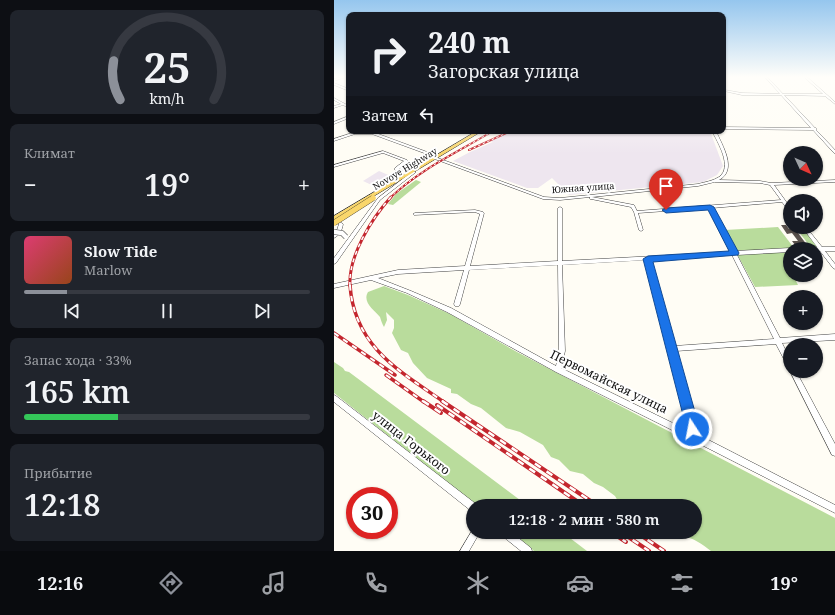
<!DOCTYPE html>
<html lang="ru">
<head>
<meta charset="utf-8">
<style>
	:root { --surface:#171b24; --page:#20242c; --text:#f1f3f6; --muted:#9ea1a6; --line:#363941; --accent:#8c9099 }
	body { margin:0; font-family:"Noto Serif",serif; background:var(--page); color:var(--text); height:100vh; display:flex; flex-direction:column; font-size:15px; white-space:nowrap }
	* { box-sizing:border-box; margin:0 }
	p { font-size:13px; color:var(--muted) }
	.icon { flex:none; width:22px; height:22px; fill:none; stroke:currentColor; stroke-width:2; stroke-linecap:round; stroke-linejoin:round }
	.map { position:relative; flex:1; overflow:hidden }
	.side { display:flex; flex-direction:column; gap:10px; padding:10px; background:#0d0f14; width:334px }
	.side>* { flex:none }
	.banner { position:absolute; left:12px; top:12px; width:380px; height:122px; border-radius:8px; box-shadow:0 1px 3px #0004; background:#171b24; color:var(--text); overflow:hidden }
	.needle { width:26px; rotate:134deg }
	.controls { position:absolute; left:449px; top:146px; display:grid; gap:8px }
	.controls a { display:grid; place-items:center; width:40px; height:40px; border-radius:50%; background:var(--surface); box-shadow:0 1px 3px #0004; font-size:20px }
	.speed { position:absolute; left:12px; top:487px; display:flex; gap:8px; font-size:20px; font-weight:700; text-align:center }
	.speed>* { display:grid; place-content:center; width:52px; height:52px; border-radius:50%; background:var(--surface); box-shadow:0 1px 3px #0004; line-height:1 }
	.speed .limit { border:6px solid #d22; background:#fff; color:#111 }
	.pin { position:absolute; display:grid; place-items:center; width:34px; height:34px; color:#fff; margin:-41px -17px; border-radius:50% 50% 50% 0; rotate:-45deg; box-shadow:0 0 4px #0007 }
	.pin .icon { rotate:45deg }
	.me { position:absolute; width:44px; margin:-22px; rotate:349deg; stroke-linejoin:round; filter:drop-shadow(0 0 3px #0008) }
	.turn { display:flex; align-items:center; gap:14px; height:84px; padding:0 16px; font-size:18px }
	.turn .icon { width:52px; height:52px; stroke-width:2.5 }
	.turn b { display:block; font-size:28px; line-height:34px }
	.then { display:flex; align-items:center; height:38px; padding:0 16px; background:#0003; gap:8px; font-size:15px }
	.big { font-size:30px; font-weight:600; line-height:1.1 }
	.side .widget { flex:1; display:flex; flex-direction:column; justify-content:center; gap:6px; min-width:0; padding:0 14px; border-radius:8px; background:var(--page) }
	.side .dial { align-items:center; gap:0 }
	.dial svg { height:104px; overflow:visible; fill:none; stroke:var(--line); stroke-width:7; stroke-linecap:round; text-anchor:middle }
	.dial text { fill:var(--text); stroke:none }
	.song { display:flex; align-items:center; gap:12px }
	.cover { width:48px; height:48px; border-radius:6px; background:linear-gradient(135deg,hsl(340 70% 55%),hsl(20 70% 35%)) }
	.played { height:4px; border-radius:2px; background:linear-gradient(90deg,var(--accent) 15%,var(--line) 15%) }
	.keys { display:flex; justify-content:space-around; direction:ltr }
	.heat { display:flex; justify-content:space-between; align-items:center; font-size:22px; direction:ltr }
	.charge { height:6px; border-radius:3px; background:linear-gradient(90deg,#34c759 33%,var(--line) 0) }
	.trip { position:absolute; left:132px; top:499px; width:236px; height:40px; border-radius:20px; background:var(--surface); box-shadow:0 1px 3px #0004; font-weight:600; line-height:40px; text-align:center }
	.dock { display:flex; height:64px; justify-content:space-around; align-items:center; background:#090b0e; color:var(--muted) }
	.dock .icon { width:28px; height:28px }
	.dock .selected { color:var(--accent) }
	.dock b { font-size:18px; color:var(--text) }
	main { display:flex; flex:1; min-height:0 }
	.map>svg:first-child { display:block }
</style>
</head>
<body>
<main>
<section class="side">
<div class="widget dial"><svg viewBox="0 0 100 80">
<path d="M14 69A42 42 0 1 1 86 69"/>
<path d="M14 69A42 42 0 0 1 9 39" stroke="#8c9099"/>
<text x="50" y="56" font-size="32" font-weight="700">25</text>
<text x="50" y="72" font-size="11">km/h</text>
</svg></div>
<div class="widget"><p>Климат</p>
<div class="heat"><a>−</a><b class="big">19°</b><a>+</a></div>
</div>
<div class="widget">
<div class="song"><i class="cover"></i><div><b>Slow Tide</b><p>Marlow</p></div></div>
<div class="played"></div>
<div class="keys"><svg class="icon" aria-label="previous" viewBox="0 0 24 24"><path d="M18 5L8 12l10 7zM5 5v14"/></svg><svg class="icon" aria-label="pause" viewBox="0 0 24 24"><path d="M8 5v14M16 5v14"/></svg><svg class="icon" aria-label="next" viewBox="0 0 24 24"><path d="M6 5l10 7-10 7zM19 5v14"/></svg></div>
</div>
<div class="widget"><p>Запас хода · 33%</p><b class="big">165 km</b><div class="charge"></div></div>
<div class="widget"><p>Прибытие</p><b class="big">12:18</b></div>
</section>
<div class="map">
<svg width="501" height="551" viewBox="0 0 501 551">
	<rect width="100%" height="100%" fill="#fffdf5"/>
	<g fill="#eee6ef">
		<path d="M174 131H376L389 166 383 175 369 182 235 195 218 178 204 188H193L119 161 136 152 159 142 156 141Z"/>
		<path d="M45 171 59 177 42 187 29 181Z"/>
	</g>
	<g fill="#b9dc9c">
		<path d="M82 180 87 182 59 205 54 204 62 194Z"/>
		<path d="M444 227 460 248 401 252 391 230Z"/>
		<path d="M461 227H469L485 247 462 248 460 246 475 245Z"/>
		<path d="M455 252 456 275H471L474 280 462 281 464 285 421 287 403 254Z"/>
		<path d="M50 286 74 295 116 314 183 352 501 518V551H377C368 544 360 538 348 536 342 535 337 535 332 532H361V506H302V505L285 503 281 496 269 487 260 483 249 474 236 471 225 460 217 457 209 445 186 432 172 428 147 408 137 404 123 394 117 393V389L93 378 79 363 74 353 67 350 58 333 60 328V320L52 312 53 320 50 327C48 324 47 320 46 317 40 310 28 302 34 292Z"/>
		<path d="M0 362 9 368 11 371 15 372 194 506H143L0 393Z"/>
		<path d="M176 532H228L253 551H200Z"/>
	</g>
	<path fill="#5a524d" d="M447 225H452L455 229H461L473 245H461L458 241H464L458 233 453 234Z"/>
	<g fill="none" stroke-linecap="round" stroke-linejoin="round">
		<defs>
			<g id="minor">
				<path d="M8 77H12L0 81V79Z"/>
				<path d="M431 77H433L449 94H489L470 77H473L501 102V104L491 96 450 95 481 128H482V130L501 150V153H500L479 130 389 129V127L477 128 447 95H408L390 91 391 90 408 93 446 94Z"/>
				<path d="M0 83 15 89V91L0 85Z"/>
				<path d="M0 98 15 106V108L9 105 0 108V106L7 104 0 100Z"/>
				<path d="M15 116V118L0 124V122Z"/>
				<path d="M378 131H382C388 145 404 170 385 180L426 181 437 183 501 180V182L440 185 456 207V211H455L448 202 378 208 401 251 456 248 458 249H456V252L403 255 446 338 501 334V340L448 343 456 359V368L454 367 442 344 342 351 360 419 361 433 501 505V513L354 438 222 372 113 312 73 293 37 280 0 288V284L64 270 131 266 146 214 141 212 80 215 79 214 81 213 141 210 149 212 150 213 136 266 224 261V208L226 207 228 208V261L396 252 374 208 304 213 309 230 307 231 305 230 300 212 297 207 257 199H256V197L226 200 209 199 98 158 101 157 210 197 226 198 364 184C371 182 379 181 385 177 399 167 384 143 378 131ZM381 182 426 183 436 185 447 200 303 211 300 205 258 197 364 186ZM398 255 440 339 340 346 317 260ZM312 260 335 347 334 349 336 351 354 419 353 430 227 368 231 351 228 265ZM224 265 225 351 222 366 117 308 77 291 44 278 64 274 130 270 120 304 121 306H125L126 304 135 270Z"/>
				<path d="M21 132H39L104 156 101 157 38 134H21L0 141V139Z"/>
				<path d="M49 151 73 160V162L65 169 70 171 76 170 78 171 77 172 70 173 61 170V168L70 161 49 153 0 167V165Z"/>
				<path d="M79 171 82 172 46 200 2 263 0 264V258L44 198Z"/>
				<path d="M0 218 9 224C8 230 6 235 0 238V233L3 230 5 224 0 221Z"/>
				<path d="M468 227H472L488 247H501V251H491L501 264V269L499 268 486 251H482V249H479V248L483 247Z"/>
				<path d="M456 371H462L501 444V456L498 455Z"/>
				<path d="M0 395 2 396 142 504 143 506H139V511L136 510 0 402Z"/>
				<path d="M139 529V532H146L135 551H126Z"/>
				<path d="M166 532H177L197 548 198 551H187L167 535Z"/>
			</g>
			<path id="major" d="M143 131H148L0 220V216Z"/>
		</defs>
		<use href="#minor" stroke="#444" stroke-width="1"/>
		<use href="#major" stroke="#222" stroke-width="1"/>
		<use href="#minor" fill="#fff" fill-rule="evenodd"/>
		<use href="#major" fill="#f9d66b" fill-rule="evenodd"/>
		<defs>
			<g id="rail-far3">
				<path d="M135 150 177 131"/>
				<path d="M56 198C86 169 124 152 159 131"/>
			</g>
			<path id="rail-far2" d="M16 286C14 256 38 218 57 197"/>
			<g id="rail-far1">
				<path d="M16 285C20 346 65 371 110 402"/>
				<path d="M0 333 61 375"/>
				<path d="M52 375 90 402"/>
			</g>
			<g id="rail">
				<path d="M89 401 107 413"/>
				<path d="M108 401 264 506"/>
				<path d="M103 405 250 506"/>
				<path d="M277 532 292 542"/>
				<path d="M287 532 315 551"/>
				<path d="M302 532 330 551"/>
			</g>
		</defs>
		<use href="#rail-far3" stroke="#c4262e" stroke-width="2"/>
		<use href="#rail-far2" stroke="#c4262e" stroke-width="3"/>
		<use href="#rail-far1" stroke="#c4262e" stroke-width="3.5"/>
		<use href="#rail" stroke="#c4262e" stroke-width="4"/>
		<use href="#rail-far3" stroke="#fff" stroke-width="1" stroke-dasharray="2.5" stroke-linecap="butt"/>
		<use href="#rail-far2" stroke="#fff" stroke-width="1.5" stroke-dasharray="4" stroke-linecap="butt"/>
		<use href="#rail-far1" stroke="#fff" stroke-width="2" stroke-dasharray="5.5" stroke-linecap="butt"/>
		<use href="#rail" stroke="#fff" stroke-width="2.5" stroke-dasharray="7" stroke-linecap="butt"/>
		<defs>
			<path id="minor-bridge" d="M0 232 8 233 12 237"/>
			<path id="major-bridge" d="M0 223 39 198"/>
		</defs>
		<use href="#minor-bridge" stroke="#444" stroke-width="5.5" stroke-linecap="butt"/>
		<use href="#major-bridge" stroke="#222" stroke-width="6" stroke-linecap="butt"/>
		<use href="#minor-bridge" stroke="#fff" stroke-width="4.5"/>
		<use href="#major-bridge" stroke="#f9d66b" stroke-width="5.5"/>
	</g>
	<linearGradient id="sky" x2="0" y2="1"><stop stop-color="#95c6ee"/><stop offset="0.5" stop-color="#fffefa"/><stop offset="1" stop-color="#fffefa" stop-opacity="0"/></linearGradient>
	<rect width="501" height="154" fill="url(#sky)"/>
	<path fill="#1a73e8" stroke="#114b97" d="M376 205 380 207 405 253 404 255 319 262 363 419 365 429 363 433 358 435 354 433 350 419 309 259 314 256 395 251 374 210 332 213 328 210 332 208Z"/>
	<g text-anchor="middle" stroke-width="4" stroke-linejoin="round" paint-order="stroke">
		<g font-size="9" fill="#111" stroke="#fff">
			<text transform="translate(71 169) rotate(-31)" y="3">Novoye Highway</text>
			<text transform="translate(249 188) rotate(-4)" y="3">Южная улица</text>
		</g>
		<g font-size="12" fill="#111" stroke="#fff">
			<text transform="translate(275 382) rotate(26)" y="4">Первомайская улица</text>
			<text transform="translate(77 443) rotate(38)" y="4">улица Горького</text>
		</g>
	</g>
</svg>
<div class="controls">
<a><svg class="needle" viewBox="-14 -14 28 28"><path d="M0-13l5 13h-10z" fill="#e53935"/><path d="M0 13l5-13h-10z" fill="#9ea1a6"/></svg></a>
<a><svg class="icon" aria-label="sound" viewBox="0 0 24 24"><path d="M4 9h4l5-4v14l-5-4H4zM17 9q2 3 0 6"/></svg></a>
<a><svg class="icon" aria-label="layers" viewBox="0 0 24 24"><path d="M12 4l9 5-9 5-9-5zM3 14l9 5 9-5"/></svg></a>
<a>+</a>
<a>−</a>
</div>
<div class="speed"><div class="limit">30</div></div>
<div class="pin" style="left:332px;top:210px;background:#d93025"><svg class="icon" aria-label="arrive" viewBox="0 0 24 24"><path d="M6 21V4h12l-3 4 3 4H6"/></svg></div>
<svg class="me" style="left:358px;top:429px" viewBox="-20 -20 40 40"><circle r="17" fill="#1a73e8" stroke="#fff" stroke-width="3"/><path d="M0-11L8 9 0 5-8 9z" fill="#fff"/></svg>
<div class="trip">12:18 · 2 мин · 580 m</div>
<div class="banner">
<div class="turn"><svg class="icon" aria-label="right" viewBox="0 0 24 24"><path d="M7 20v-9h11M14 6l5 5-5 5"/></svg><div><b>240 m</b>Загорская улица</div></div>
<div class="then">Затем<svg class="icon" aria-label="left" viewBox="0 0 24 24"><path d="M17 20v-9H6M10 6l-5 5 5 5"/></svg></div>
</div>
</div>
</main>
<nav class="dock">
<b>12:16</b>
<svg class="icon selected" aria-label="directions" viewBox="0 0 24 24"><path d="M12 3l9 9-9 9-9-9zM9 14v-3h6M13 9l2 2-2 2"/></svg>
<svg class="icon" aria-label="music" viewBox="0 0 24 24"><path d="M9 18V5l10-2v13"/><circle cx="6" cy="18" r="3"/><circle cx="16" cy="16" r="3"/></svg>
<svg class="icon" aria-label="phone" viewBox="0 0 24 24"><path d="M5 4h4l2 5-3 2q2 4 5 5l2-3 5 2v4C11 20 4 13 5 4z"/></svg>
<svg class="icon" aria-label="climate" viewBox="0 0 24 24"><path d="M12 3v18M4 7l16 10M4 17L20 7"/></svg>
<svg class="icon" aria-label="car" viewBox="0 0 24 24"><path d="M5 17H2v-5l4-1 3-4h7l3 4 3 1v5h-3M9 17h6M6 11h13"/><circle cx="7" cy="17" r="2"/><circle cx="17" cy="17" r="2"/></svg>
<svg class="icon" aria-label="filters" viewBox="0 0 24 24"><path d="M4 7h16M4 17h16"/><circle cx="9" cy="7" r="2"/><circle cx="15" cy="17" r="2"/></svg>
<b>19°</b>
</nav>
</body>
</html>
